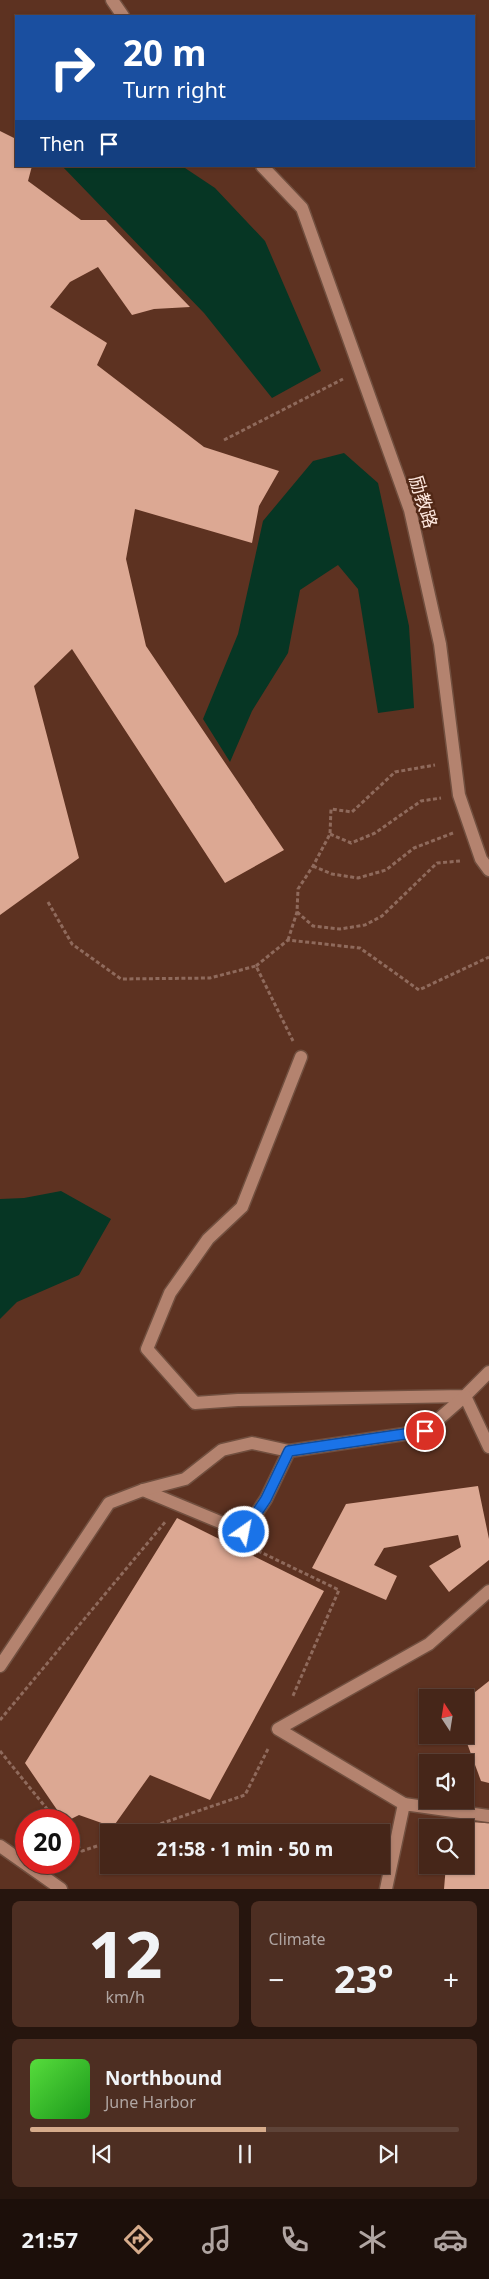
<!DOCTYPE html>
<html lang="en">
<head>
<meta charset="utf-8">
<style>
	:root { --surface:#462619; --page:#4d2e22; --text:#f1f3f6; --muted:#b0a5a2; --line:#5e4338; --accent:#d6ab8b }
	body { margin:0; font-family:"Noto Sans","Noto Sans SC",sans-serif; background:var(--page); color:var(--text); height:100vh; display:flex; flex-direction:column; font-size:19px; white-space:nowrap }
	* { box-sizing:border-box; margin:0 }
	p { font-size:16px; color:var(--muted) }
	.icon { flex:none; width:28px; height:28px; fill:none; stroke:currentColor; stroke-width:2; stroke-linecap:round; stroke-linejoin:round }
	.map { position:relative; height:1889px; overflow:hidden }
	.drawer { display:flex; flex-direction:column; gap:12px; padding:12px; background:#26150e; flex:1 }
	.drawer>* { flex:none }
	.top-card { position:absolute; left:15px; top:15px; width:460px; height:152px; border-radius:0px; box-shadow:0 1px 4px #0004,0 0 0 1px var(--line); background:#1a4fa0; color:#fff; overflow:hidden }
	.needle { width:32px; rotate:348deg }
	.tools { position:absolute; left:419px; top:1689px; display:grid; gap:10px }
	.tools a { display:grid; place-items:center; width:55px; height:55px; border-radius:0px; background:var(--surface); box-shadow:0 1px 4px #0004,0 0 0 1px var(--line); font-size:25px }
	.speed { position:absolute; left:15px; top:1809px; display:flex; gap:10px; font-size:25px; font-weight:700; text-align:center }
	.speed>* { display:grid; place-content:center; width:65px; height:65px; border-radius:50%; background:var(--surface); box-shadow:0 1px 4px #0004,0 0 0 1px var(--line); line-height:1 }
	.speed .limit { border:8px solid #d22; background:#fff; color:#111 }
	.pin { position:absolute; display:grid; place-items:center; width:42px; height:42px; color:#fff; margin:-21px; border:2px solid #fff; border-radius:50%; box-shadow:0 1px 5px #0007 }
	.me { position:absolute; width:55px; margin:-28px; rotate:33deg; stroke-linejoin:round; filter:drop-shadow(0 0 4px #0008) }
	.turn { display:flex; align-items:center; gap:18px; height:105px; padding:0 25px; font-size:22px }
	.turn .icon { width:65px; height:65px; stroke-width:2.5 }
	.turn b { display:block; font-size:35px; line-height:42px }
	.then { display:flex; align-items:center; height:48px; padding:0 25px; background:#0003; gap:10px; font-size:19px }
	.big { font-size:38px; font-weight:700; line-height:1.1 }
	.drawer .widget { flex:1; display:flex; flex-direction:column; justify-content:center; gap:8px; min-width:0; padding:0 18px; border-radius:8px; background:var(--page) }
	.drawer .dial { align-items:center; gap:0 }
	.dial b { font-size:65px; line-height:1 }
	.song { display:flex; align-items:center; gap:15px }
	.cover { width:60px; height:60px; border-radius:8px; background:linear-gradient(135deg,hsl(110 70% 55%),hsl(120 70% 35%)) }
	.played { height:5px; border-radius:2px; background:linear-gradient(90deg,var(--accent) 55%,var(--line) 55%) }
	.keys { display:flex; justify-content:space-around; direction:ltr }
	.heat { display:flex; justify-content:space-between; align-items:center; font-size:28px; direction:ltr }
	.drawer .tiles { flex:1; display:grid; gap:12px; grid-template-columns:1fr 1fr }
	.widget:last-child { grid-column:span 2 }
	.trip { position:absolute; left:100px; top:1824px; width:290px; height:50px; border-radius:0px; background:var(--surface); box-shadow:0 1px 4px #0004,0 0 0 1px var(--line); font-weight:700; line-height:50px; text-align:center }
	.menu { display:flex; height:80px; justify-content:space-around; align-items:center; background:#1c0f0a; color:var(--muted) }
	.menu .icon { width:35px; height:35px }
	.menu .active { color:var(--accent) }
	.menu b { font-size:22px; color:var(--text) }
	.map>svg:first-child { display:block }
</style>
</head>
<body>
<div class="map">
<svg width="489" height="1889" viewBox="0 0 489 1889">
	<rect width="100%" height="100%" fill="#5d3221"/>
	<g fill="#063624">
		<path d="M62 166H182L215 188 265 241 321 371 272 398 204 313Z"/>
		<path d="M344 453 378 483 409 626 414 708 378 713 358 589 338 565 300 590 288 653 252 711 230 762 203 719 238 634 263 521 313 461Z"/>
		<path d="M61 1191 111 1219 79 1275 17 1302 0 1319V1199L24 1198Z"/>
	</g>
	<g fill="#dca893">
		<path d="M0 131 16 139V166H32L28 181 81 220H106L190 307 154 309 132 315 98 267 70 282 50 307 107 343 97 365 204 447 279 471 259 506 252 543 135 509 126 559 146 646 284 850 225 883 72 649 34 686 79 858 0 915Z"/>
		<path d="M478 1486 489 1539V1560L449 1592 429 1566 461 1547 458 1535 384 1548 374 1565 397 1576 386 1600 312 1568 346 1504Z"/>
		<path d="M177 1518 324 1591 210 1800 150 1775 113 1827 79 1815 69 1820H64L25 1763Z"/>
		<path d="M489 1681V1783L481 1781 464 1735 465 1700Z"/>
		<path d="M450 1821 489 1823V1889H444L446 1865H465V1828H450Z"/>
	</g>
	<g fill="none" stroke-linecap="round" stroke-linejoin="round">
		<defs>
			<g id="minor">
				<path d="M112 0 123 16"/>
				<path d="M262 166 302 208 410 510 440 644 459 795 481 859 489 870"/>
				<path d="M301 1057 242 1207 208 1239 170 1293 147 1349 195 1403 238 1400 465 1396 489 1372"/>
				<path d="M143 1490 244 1532 266 1499 289 1451 425 1431 465 1396 489 1447"/>
				<path d="M0 1666 109 1503 143 1490 185 1479 222 1450 252 1443 289 1451"/>
				<path d="M404 1804 278 1729 429 1644 489 1591"/>
				<path d="M0 1846 61 1889"/>
				<path d="M386 1889 404 1804 489 1816"/>
			</g>
		</defs>
		<use href="#minor" stroke="#714f3f" stroke-width="15"/>
		<g stroke="#8f6a5c" stroke-width="3" stroke-dasharray="4 2.5" stroke-linecap="butt">
			<path d="M224 440 343 379"/>
			<path d="M330 834 351 843 375 833 421 801 441 798"/>
			<path d="M313 866 332 874 358 878 386 870 414 848 453 833"/>
			<path d="M48 902 72 944 121 979 210 978 256 966 293 1041"/>
			<path d="M297 912 313 926 340 929 365 925 382 916 437 863 460 861"/>
			<path d="M288 940 297 912 298 889 313 866 330 834 331 809 352 812 395 772 435 765"/>
			<path d="M256 966 288 940 360 948 419 990 489 957"/>
			<path d="M252 1548 339 1590 292 1698"/>
			<path d="M0 1720 166 1521"/>
			<path d="M0 1751 56 1820"/>
			<path d="M136 1832 245 1795 269 1747"/>
			<path d="M69 1835 82 1851 109 1842"/>
		</g>
		<use href="#minor" stroke="#b4836f" stroke-width="12"/>
	</g>
	<g fill="none" stroke-linecap="round" stroke-linejoin="round">
		<defs>
			<path id="route" d="M244 1532 266 1499 289 1451 425 1431"/>
		</defs>
		<use href="#route" stroke="#114b97" stroke-width="12"/>
		<use href="#route" stroke="#1a73e8" stroke-width="9"/>
	</g>
	<g text-anchor="middle" stroke-width="5" stroke-linejoin="round" paint-order="stroke">
		<g font-size="18" fill="#fee8df" stroke="#512816">
			<text transform="translate(423 502) rotate(73)" y="6">励教路</text>
		</g>
	</g>
</svg>
<div class="tools">
<a><svg class="needle" viewBox="-14 -14 28 28"><path d="M0-13l5 13h-10z" fill="#e53935"/><path d="M0 13l5-13h-10z" fill="#b0a5a2"/></svg></a>
<a><svg class="icon" aria-label="sound" viewBox="0 0 24 24"><path d="M4 9h4l5-4v14l-5-4H4zM17 9q2 3 0 6"/></svg></a>
<a><svg class="icon" aria-label="search" viewBox="0 0 24 24"><circle cx="10" cy="10" r="6"/><path d="M15 15l6 6"/></svg></a>
</div>
<div class="speed"><div class="limit">20</div></div>
<div class="pin" style="left:425px;top:1431px;background:#d93025"><svg class="icon" aria-label="arrive" viewBox="0 0 24 24"><path d="M6 21V4h12l-3 4 3 4H6"/></svg></div>
<svg class="me" style="left:244px;top:1532px" viewBox="-20 -20 40 40"><circle r="17" fill="#1a73e8" stroke="#fff" stroke-width="3"/><path d="M0-11L8 9 0 5-8 9z" fill="#fff"/></svg>
<div class="trip">21:58 · 1 min · 50 m</div>
<div class="top-card">
<div class="turn"><svg class="icon" aria-label="right" viewBox="0 0 24 24"><path d="M7 20v-9h11M14 6l5 5-5 5"/></svg><div><b>20 m</b>Turn right</div></div>
<div class="then">Then<svg class="icon" aria-label="arrive" viewBox="0 0 24 24"><path d="M6 21V4h12l-3 4 3 4H6"/></svg></div>
</div>
</div>
<section class="drawer">
<div class="tiles">
<div class="widget dial"><b>12</b><p>km/h</p></div>
<div class="widget"><p>Climate</p>
<div class="heat"><a>−</a><b class="big">23°</b><a>+</a></div>
</div>
<div class="widget">
<div class="song"><i class="cover"></i><div><b>Northbound</b><p>June Harbor</p></div></div>
<div class="played"></div>
<div class="keys"><svg class="icon" aria-label="previous" viewBox="0 0 24 24"><path d="M18 5L8 12l10 7zM5 5v14"/></svg><svg class="icon" aria-label="pause" viewBox="0 0 24 24"><path d="M8 5v14M16 5v14"/></svg><svg class="icon" aria-label="next" viewBox="0 0 24 24"><path d="M6 5l10 7-10 7zM19 5v14"/></svg></div>
</div>
</div>
</section>
<nav class="menu">
<b>21:57</b>
<svg class="icon active" aria-label="directions" viewBox="0 0 24 24"><path d="M12 3l9 9-9 9-9-9zM9 14v-3h6M13 9l2 2-2 2"/></svg>
<svg class="icon" aria-label="music" viewBox="0 0 24 24"><path d="M9 18V5l10-2v13"/><circle cx="6" cy="18" r="3"/><circle cx="16" cy="16" r="3"/></svg>
<svg class="icon" aria-label="phone" viewBox="0 0 24 24"><path d="M5 4h4l2 5-3 2q2 4 5 5l2-3 5 2v4C11 20 4 13 5 4z"/></svg>
<svg class="icon" aria-label="climate" viewBox="0 0 24 24"><path d="M12 3v18M4 7l16 10M4 17L20 7"/></svg>
<svg class="icon" aria-label="car" viewBox="0 0 24 24"><path d="M5 17H2v-5l4-1 3-4h7l3 4 3 1v5h-3M9 17h6M6 11h13"/><circle cx="7" cy="17" r="2"/><circle cx="17" cy="17" r="2"/></svg>
</nav>
</body>
</html>
